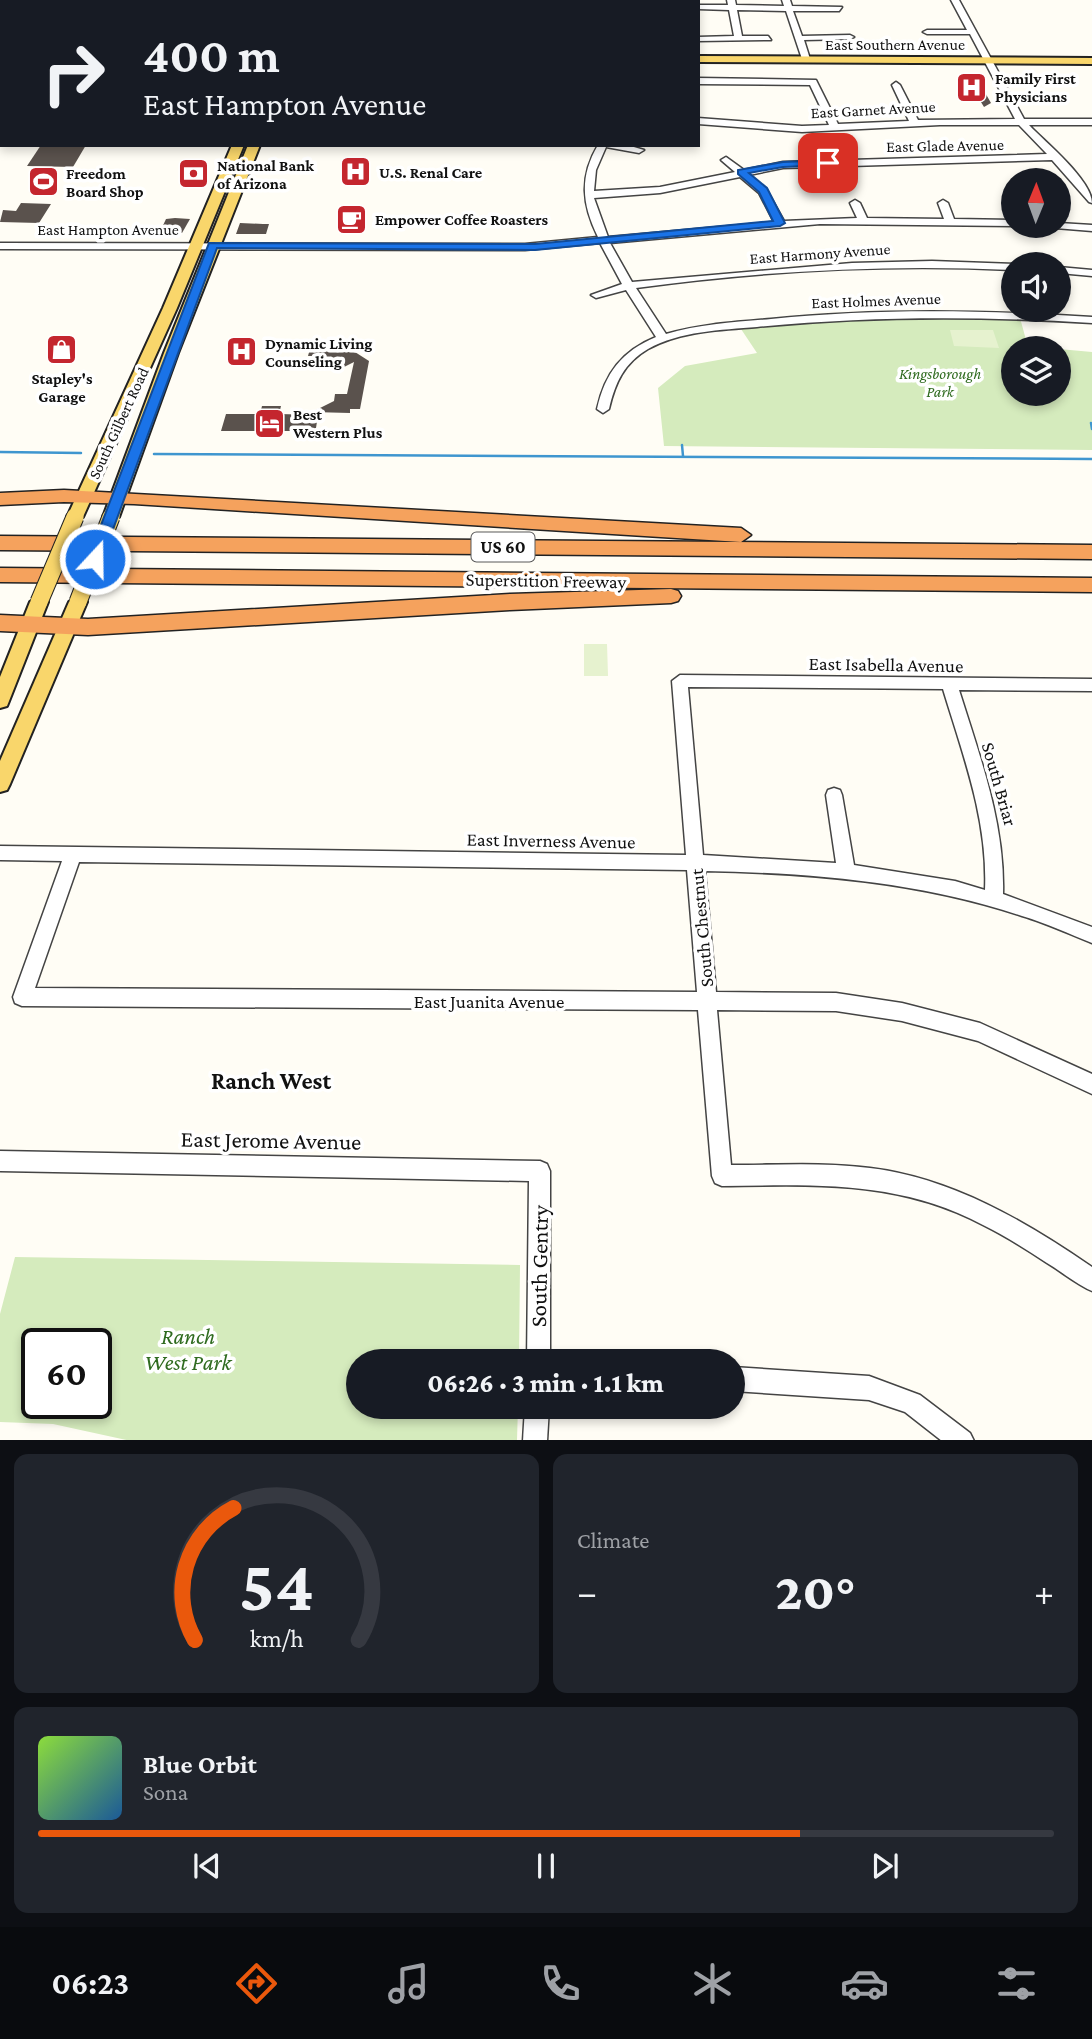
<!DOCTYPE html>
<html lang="en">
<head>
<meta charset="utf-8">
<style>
	:root { --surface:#171b24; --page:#20242c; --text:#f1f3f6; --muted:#9ea1a6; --line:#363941; --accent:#ea580c }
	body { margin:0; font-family:"Crimson Pro",serif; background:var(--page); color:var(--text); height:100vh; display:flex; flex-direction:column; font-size:26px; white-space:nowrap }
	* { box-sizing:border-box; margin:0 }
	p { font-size:23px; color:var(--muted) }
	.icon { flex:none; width:38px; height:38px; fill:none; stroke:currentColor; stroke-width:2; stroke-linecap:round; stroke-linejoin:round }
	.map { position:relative; height:1440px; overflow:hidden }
	.side { display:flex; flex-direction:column; gap:14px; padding:14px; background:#0d0f14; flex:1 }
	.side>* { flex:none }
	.guide { position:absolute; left:0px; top:0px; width:700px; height:147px; box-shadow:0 4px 10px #0003; background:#171b24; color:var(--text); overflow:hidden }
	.needle { width:46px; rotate:1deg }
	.controls { position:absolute; left:1001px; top:168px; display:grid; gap:14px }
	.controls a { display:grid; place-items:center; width:70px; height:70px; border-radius:50%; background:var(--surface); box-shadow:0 4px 10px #0003; font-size:35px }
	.speed { position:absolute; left:21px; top:1328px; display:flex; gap:14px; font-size:35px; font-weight:700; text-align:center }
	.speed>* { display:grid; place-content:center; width:91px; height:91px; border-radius:50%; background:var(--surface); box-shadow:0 4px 10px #0003; line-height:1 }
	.speed .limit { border:4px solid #111; border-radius:10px; background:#fff; color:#111 }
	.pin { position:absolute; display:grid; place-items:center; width:60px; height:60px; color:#fff; margin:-30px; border-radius:14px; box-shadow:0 4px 10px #0006 }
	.me { position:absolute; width:77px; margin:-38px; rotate:21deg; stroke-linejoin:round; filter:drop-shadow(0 0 5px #0008) }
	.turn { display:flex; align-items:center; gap:24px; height:147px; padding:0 28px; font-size:32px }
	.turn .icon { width:91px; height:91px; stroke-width:2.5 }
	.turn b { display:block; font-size:49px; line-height:60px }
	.big { font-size:52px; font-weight:800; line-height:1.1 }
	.side .widget { flex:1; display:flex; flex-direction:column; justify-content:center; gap:10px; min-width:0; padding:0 24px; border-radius:14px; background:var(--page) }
	.side .dial { align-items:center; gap:0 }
	.dial svg { height:182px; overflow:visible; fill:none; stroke:var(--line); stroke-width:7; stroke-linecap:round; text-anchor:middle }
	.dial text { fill:var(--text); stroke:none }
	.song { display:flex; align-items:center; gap:21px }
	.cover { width:84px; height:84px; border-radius:10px; background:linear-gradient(135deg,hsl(90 70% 55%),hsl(210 70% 35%)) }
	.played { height:7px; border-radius:4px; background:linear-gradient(90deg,var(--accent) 75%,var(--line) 75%) }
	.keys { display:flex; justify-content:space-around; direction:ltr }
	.heat { display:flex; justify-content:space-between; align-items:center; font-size:38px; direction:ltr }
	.side .tiles { flex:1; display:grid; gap:14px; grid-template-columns:1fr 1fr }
	.widget:last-child { grid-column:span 2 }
	.trip { position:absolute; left:346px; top:1349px; width:399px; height:70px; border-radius:35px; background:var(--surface); box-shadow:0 4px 10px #0003; font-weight:800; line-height:70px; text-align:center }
	.tabs { display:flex; height:112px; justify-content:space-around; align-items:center; background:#090b0e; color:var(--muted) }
	.tabs .icon { width:49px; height:49px }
	.tabs .selected { color:var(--accent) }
	.tabs b { font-size:32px; color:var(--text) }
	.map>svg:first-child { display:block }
</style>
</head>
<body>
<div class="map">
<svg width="1092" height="1441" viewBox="0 0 1092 1441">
	<rect width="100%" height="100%" fill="#fffdf5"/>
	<g fill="#d5ebbd" fill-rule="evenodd">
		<path d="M896 317 1020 318 1028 347 1046 348H1013V394H1059V349L1092 352V450L664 446 658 388 685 366 757 353 741 329Z"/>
		<path d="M15 1257 520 1265 519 1361 359 1362V1407H518L517 1440 131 1441 53 1424 0 1422V1314ZM37 1344H96V1404H37Z"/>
	</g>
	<g fill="#e6f2cf">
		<path d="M950 330H993L999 348 954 346Z"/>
		<path d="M584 644H607L608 676H584Z"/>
	</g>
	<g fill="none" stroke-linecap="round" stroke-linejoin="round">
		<g stroke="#3f96cf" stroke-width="2.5">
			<path d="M1091 423 1092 429"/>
			<path d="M682 445 683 456"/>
			<path d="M0 452 81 453"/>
			<path d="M154 454 1092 459"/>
		</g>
	</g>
	<g fill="#5a524d">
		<path d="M979 82 991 103 984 107 976 94H968L962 83Z"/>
		<path d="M41 145H86L73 167 27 166Z"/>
		<path d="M21 203 51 204 39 223 0 222 3 210 16 211Z"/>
		<path d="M166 219 175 218 190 219 182 233 160 232Z"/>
		<path d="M240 223 263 224H269L266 234H236Z"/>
		<path d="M311 345H344L369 361 360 409H350V413L312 412 334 401 335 394H347L354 362 342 368 322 356H308Z"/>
		<path d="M262 406H281L279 414 318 415 316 428 311 431H221L226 414H260Z"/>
	</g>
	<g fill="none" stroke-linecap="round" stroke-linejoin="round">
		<defs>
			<g id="minor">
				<path d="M69 0H77L67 2Z"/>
				<rect x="608" y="0" width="8" height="2"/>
				<path d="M727 0H735L736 5 784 6 782 0H790L792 6 842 7 839 11H793L802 36 850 35 854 37 850 39 804 40 810 59 806 61 802 59 786 11 737 10 742 36H768L771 40 698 41V37L734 36 729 10 698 9V5H728Z"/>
				<path d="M951 0H959L1024 119H1092V125H1029C1045 142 1092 180 1092 203L1089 202 1052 160 783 168 749 175 766 189 784 221 857 218 850 203 855 200 860 203 867 218 944 219 938 203 943 200 948 203 954 219 1013 220 1014 226 820 224 610 243 632 282 852 263 932 261 1015 264 1013 270C887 264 760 271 636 288L666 334C700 324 736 322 771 319 878 308 985 310 1092 317V323C980 316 869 316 757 327 721 330 680 331 648 349 624 363 615 383 609 409L603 413 597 409C605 373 622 351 656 337L626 290 596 298 591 295 622 284 600 243 525 250 0 249V243L525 244 598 237C582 205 579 177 598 145H627L644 150 639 153 606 147 596 170 594 191 660 187 735 172 721 160 726 157 744 170 783 162 1047 154 1019 125H940L802 132 698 124V118L802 126 829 125 810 85 698 84V78L816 80 838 124 909 121 892 85 896 82 900 85 918 120 1015 119 970 34H927L923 32 927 30H967ZM740 177 759 193 774 222 608 237 594 198 660 193Z"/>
				<path d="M2 81V87L0 88V82Z"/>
				<path d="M1059 223 1092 225V231L1055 228 1054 226H1059Z"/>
				<path d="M1059 267 1092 270V276L1059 273Z"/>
				<path d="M680 675 1092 679V691L959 690C980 757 1005 823 1003 894L1092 927V943C1069 934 1046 923 1022 916 920 882 811 873 705 871L716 992 836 993 902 1003 980 1023 1092 1074V1094L978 1041 902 1021 836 1011 717 1010 731 1165C778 1165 824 1162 870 1168 952 1178 1025 1221 1092 1267V1291C1076 1284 1062 1272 1047 1263 1026 1249 1005 1236 983 1225 898 1180 815 1185 722 1186L715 1183 712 1176 698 1010 22 1006 15 1003 13 997 62 861 0 860V846L686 855 672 681ZM688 687 943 689C963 755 988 820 985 890L955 881 854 865 842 795 840 790 834 788 828 790 826 795 836 863 703 855ZM79 862 687 870 697 992 35 988Z"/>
				<path d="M0 1151 540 1161 547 1164 550 1171V1362H527L529 1181 0 1171Z"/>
				<path d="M733 1367 869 1376 920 1395 970 1433 974 1441H942L905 1412 869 1400 733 1391Z"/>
				<path d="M525 1407H549L547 1441H523Z"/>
			</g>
			<g id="major">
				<path d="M294 0H304L293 2Z"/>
				<rect x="0" y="53" width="2" height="6"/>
				<path d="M698 56 1092 58V64L698 62Z"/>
				<path d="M232 145H244L177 308 83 517 75 523 69 521 67 517 163 308Z"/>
				<path d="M248 145H260L178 353 119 517 111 523 105 521 103 517 164 353Z"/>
				<path d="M39 596 48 602 9 701 7 706 0 708V677L30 602Z"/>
				<path d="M78 596 87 602 10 784 7 790 0 792V761L69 602Z"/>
			</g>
			<g id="highway">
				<path d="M64 490 741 528 751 535 741 542 134 504 64 502 0 505V493Z"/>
				<path d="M0 536 1092 545V559L0 550Z"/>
				<path d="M0 568 1092 578V592L0 582Z"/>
				<path d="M671 589 678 591 681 596 678 601 671 603 510 610 88 635 0 631V615L88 619 510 594Z"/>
			</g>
		</defs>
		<use href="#minor" stroke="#444" stroke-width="3"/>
		<use href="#major" stroke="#222" stroke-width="4"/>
		<use href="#highway" stroke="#222" stroke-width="3"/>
		<use href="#minor" fill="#fff" fill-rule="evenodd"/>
		<use href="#major" fill="#f9d66b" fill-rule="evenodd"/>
		<use href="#highway" fill="#f5a25d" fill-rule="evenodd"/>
		<defs>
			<g id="major-bridge">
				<path d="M39 602 75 517"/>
				<path d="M78 602 111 517"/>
			</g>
		</defs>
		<use href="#major-bridge" stroke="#222" stroke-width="19" stroke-linecap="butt"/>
		<use href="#major-bridge" stroke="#f9d66b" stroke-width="17"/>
	</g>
	<path fill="#1a73e8" stroke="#114b97" stroke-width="2" d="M828 160 831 165 783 167 749 173 767 188 785 223 780 226 535 250 217 248 102 559 95 564 88 559 209 243 535 244 773 221 759 192 738 174V170L783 162Z"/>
	<defs>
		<symbol id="hospital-square" viewBox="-11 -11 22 22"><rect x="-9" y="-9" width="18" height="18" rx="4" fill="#c4262e" stroke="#fff"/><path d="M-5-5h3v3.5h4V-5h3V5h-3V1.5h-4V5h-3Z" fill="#fff"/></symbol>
		<symbol id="bank-square" viewBox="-11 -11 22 22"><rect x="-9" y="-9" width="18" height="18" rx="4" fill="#c4262e" stroke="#fff"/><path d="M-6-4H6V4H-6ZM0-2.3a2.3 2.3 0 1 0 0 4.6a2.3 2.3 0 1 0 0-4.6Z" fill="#fff"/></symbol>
		<symbol id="stadium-square" viewBox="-11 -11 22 22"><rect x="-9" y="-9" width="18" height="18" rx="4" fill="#c4262e" stroke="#fff"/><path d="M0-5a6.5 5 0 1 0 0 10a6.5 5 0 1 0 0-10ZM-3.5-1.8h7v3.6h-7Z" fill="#fff"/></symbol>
		<symbol id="cafe-square" viewBox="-11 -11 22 22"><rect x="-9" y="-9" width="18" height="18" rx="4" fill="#c4262e" stroke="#fff"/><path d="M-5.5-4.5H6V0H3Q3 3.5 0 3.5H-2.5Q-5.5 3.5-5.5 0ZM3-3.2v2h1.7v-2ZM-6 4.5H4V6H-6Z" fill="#fff"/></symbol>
		<symbol id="shop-square" viewBox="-11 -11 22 22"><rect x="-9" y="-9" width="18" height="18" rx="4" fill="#c4262e" stroke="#fff"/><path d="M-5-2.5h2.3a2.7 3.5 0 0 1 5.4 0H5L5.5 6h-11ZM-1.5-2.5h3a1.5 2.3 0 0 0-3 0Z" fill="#fff"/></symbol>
		<symbol id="hotel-square" viewBox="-11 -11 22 22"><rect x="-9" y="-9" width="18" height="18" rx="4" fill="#c4262e" stroke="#fff"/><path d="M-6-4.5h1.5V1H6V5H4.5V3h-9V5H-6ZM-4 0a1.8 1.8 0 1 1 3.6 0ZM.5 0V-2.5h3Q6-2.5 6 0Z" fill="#fff"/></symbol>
	</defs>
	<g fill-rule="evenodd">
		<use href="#hospital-square" x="954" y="70" width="35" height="35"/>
		<use href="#hospital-square" x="338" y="154" width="35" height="35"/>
		<use href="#bank-square" x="176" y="156" width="35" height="35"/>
		<use href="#stadium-square" x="26" y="164" width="35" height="35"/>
		<use href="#cafe-square" x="334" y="202" width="35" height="35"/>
		<use href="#shop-square" x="44" y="332" width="35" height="35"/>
		<use href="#hospital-square" x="224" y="334" width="35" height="35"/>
		<use href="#hotel-square" x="252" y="406" width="35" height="35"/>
	</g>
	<g text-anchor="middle" stroke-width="7" stroke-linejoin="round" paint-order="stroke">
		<g font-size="16" fill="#111" stroke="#fff">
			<text x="895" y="50">East Southern Avenue</text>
			<text transform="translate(873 109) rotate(-3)" y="6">East Garnet Avenue</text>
			<text transform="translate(945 145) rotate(-1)" y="6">East Glade Avenue</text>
			<text x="108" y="235">East Hampton Avenue</text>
			<text transform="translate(820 253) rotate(-4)" y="6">East Harmony Avenue</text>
			<text transform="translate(876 300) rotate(-2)" y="6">East Holmes Avenue</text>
			<text transform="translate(118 423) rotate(-65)" y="6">South Gilbert Road</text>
		</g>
		<g font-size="16" font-weight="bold" fill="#111" stroke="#fff" text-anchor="start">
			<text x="995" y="84">Family First<tspan x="995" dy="18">Physicians</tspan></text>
			<text x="217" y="171">National Bank<tspan x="217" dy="18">of Arizona</tspan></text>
			<text x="379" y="178">U.S. Renal Care</text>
			<text x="66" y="179">Freedom<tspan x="66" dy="18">Board Shop</tspan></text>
			<text x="375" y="225">Empower Coffee Roasters</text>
			<text x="265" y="349">Dynamic Living<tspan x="265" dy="18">Counseling</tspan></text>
			<text x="62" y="384" text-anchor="middle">Stapley's<tspan x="62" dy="18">Garage</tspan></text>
			<text x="293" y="420">Best<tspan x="293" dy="18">Western Plus</tspan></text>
		</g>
		<g font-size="16" font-style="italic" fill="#2f6b1f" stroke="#fff">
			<text x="940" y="379">Kingsborough<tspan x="940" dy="18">Park</tspan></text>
		</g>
		<rect fill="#fff" stroke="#585858" stroke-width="2" x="471.5" y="532.5" width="63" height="29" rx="5"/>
		<g font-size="18" font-weight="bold" fill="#111">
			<text x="503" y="553">US 60</text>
		</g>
		<g font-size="19" fill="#111" stroke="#fff">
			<text transform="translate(546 580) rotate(1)" y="7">Superstition Freeway</text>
			<text transform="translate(886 664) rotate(1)" y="7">East Isabella Avenue</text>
			<text transform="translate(1000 784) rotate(74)" y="7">South Briar</text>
			<text transform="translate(551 840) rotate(1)" y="7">East Inverness Avenue</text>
			<text transform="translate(701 928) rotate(-95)" y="7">South Chestnut</text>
			<text x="489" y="1008">East Juanita Avenue</text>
		</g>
		<g font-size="23" fill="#111" stroke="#fff">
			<text transform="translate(271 1140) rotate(1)" y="8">East Jerome Avenue</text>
			<text transform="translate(539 1266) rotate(-89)" y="8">South Gentry</text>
		</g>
		<g font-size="23" font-style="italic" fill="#2f6b1f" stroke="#fff">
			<text x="188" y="1344">Ranch<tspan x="188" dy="26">West Park</tspan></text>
		</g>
		<g font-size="24" font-weight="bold" fill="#111" stroke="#fff">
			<text x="271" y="1089">Ranch West</text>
		</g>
	</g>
</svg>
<div class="controls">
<a><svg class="needle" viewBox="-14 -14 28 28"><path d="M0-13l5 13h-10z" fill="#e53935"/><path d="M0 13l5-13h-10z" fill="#9ea1a6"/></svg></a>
<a><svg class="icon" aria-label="sound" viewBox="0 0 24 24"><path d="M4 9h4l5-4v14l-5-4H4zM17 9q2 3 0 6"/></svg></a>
<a><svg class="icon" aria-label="layers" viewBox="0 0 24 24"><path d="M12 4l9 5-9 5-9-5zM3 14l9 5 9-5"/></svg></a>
</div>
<div class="speed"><div class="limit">60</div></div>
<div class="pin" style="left:828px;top:163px;background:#d93025"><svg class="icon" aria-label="arrive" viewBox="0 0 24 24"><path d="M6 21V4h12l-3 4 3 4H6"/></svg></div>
<svg class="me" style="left:95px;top:559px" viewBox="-20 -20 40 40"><circle r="17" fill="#1a73e8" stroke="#fff" stroke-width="3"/><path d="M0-11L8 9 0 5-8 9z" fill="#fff"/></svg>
<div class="trip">06:26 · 3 min · 1.1 km</div>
<div class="guide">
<div class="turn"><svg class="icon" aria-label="right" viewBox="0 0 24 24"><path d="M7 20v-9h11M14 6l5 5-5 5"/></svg><div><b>400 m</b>East Hampton Avenue</div></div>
</div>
</div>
<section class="side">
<div class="tiles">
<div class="widget dial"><svg viewBox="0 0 100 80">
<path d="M14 69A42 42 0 1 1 86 69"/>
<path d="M14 69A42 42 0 0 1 31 11" stroke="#ea580c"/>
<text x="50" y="56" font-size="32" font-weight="700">54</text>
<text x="50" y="72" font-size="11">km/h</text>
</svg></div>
<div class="widget"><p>Climate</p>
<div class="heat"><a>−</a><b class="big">20°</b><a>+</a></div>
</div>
<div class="widget">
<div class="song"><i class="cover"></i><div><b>Blue Orbit</b><p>Sona</p></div></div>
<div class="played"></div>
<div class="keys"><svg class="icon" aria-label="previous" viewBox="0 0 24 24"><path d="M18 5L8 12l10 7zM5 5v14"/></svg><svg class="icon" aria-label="pause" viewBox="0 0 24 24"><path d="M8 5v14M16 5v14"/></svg><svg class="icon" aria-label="next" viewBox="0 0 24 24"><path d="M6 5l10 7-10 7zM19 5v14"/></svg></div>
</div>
</div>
</section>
<nav class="tabs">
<b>06:23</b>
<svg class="icon selected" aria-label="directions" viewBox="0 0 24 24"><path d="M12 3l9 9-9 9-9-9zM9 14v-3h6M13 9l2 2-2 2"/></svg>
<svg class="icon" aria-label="music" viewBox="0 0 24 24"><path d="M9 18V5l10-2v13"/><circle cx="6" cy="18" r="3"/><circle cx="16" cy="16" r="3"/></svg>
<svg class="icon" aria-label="phone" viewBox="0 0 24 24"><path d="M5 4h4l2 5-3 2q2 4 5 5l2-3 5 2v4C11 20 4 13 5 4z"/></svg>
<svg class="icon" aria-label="climate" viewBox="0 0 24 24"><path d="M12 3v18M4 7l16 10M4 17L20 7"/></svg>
<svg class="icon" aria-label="car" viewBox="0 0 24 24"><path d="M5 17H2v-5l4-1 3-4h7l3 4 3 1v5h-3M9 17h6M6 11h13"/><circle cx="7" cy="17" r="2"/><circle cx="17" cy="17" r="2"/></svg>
<svg class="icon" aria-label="filters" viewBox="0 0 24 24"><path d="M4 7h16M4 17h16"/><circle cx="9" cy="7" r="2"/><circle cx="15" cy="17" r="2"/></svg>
</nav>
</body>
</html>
